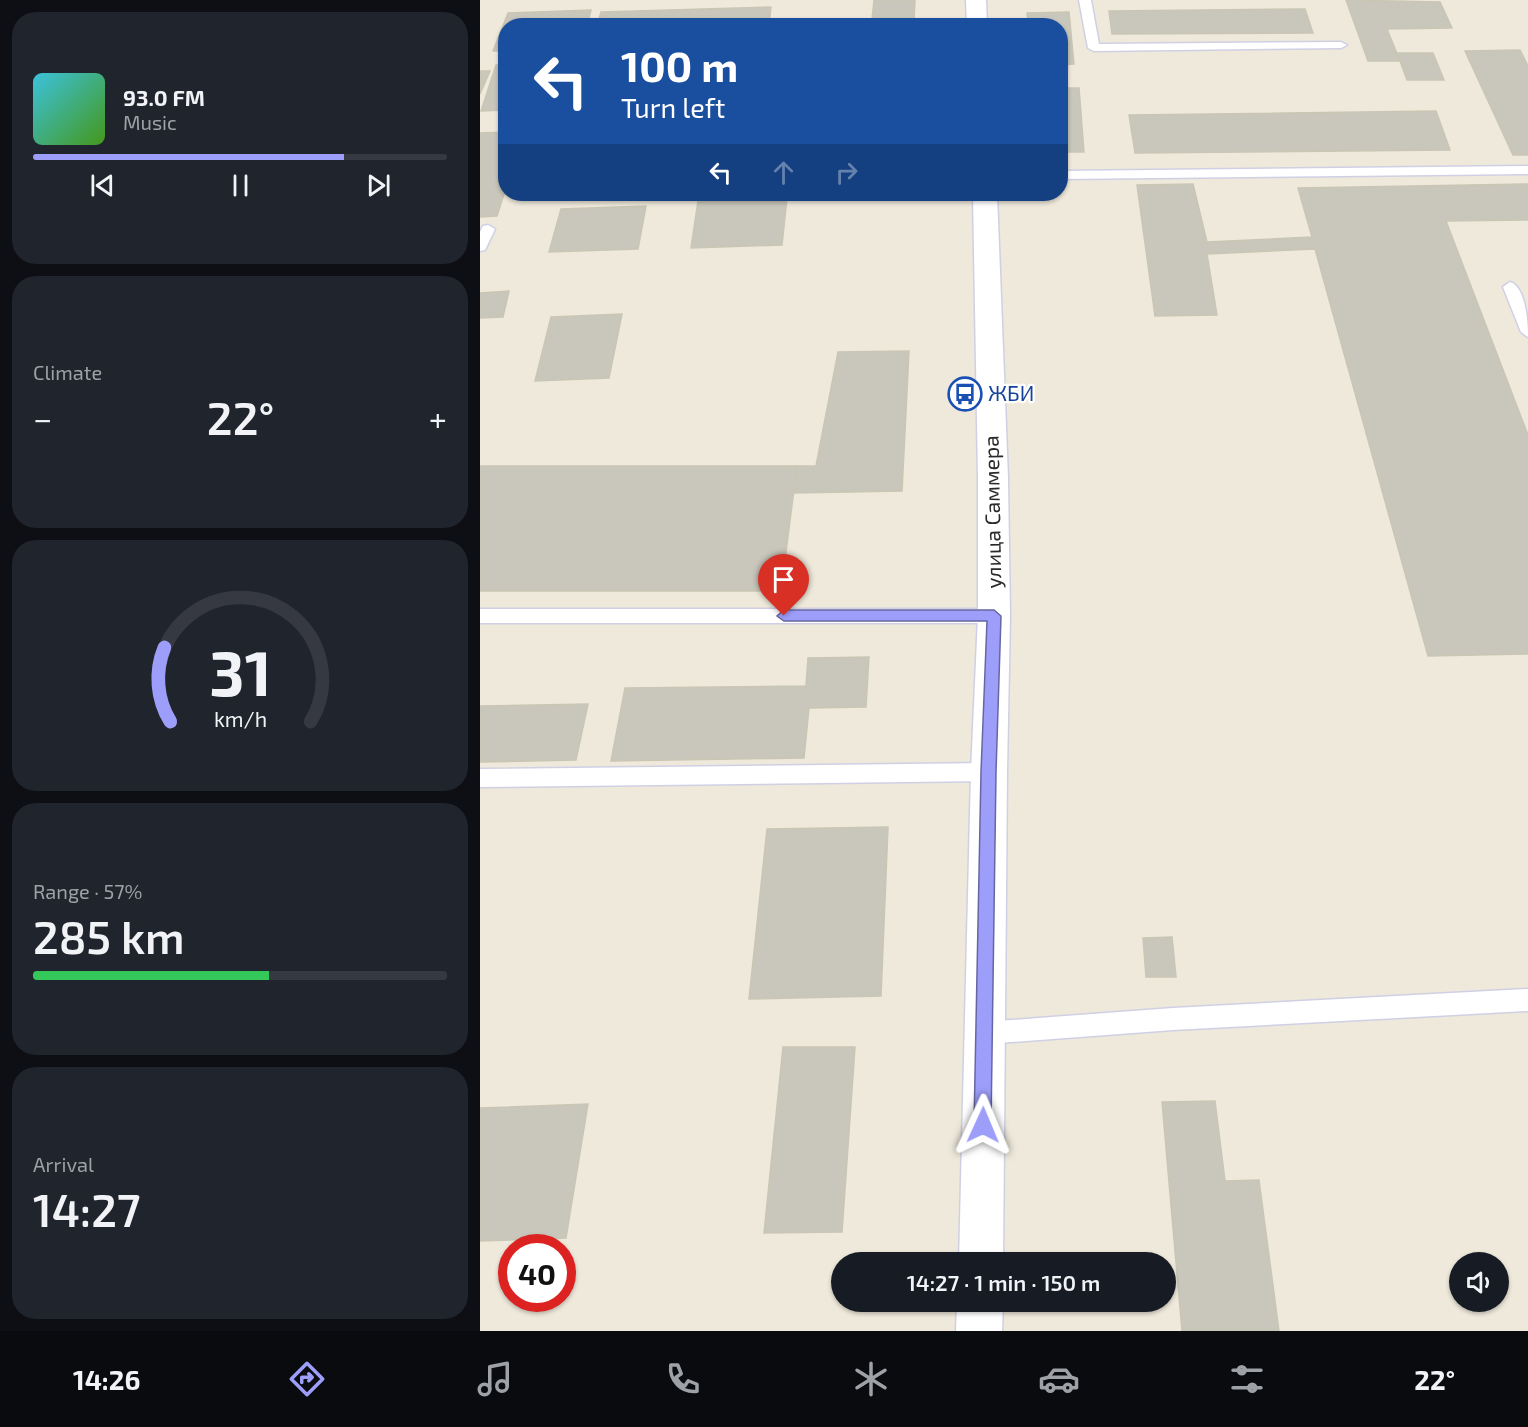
<!DOCTYPE html>
<html lang="en">
<head>
<meta charset="utf-8">
<style>
	:root { --surface:#171b24; --page:#20242c; --text:#f1f3f6; --muted:#9ea1a6; --line:#363941; --accent:#9d9efa }
	body { margin:0; font-family:"Exo 2",sans-serif; background:var(--page); color:var(--text); height:100vh; display:flex; flex-direction:column; font-size:22px; white-space:nowrap }
	* { box-sizing:border-box; margin:0 }
	p { font-size:20px; color:var(--muted) }
	.icon { flex:none; width:33px; height:33px; fill:none; stroke:currentColor; stroke-width:2; stroke-linecap:round; stroke-linejoin:round }
	.map { position:relative; flex:1; overflow:hidden }
	.sheet { display:flex; flex-direction:column; gap:12px; padding:12px; background:#0d0f14; width:480px }
	.sheet>* { flex:none }
	.hud { position:absolute; left:18px; top:18px; width:570px; height:183px; border-radius:24px; box-shadow:0 2px 4px #0004; background:#1a4fa0; color:#fff; overflow:hidden }
	.controls { position:absolute; left:969px; top:1252px; display:grid; gap:12px }
	.controls a { display:grid; place-items:center; width:60px; height:60px; border-radius:50%; background:var(--surface); box-shadow:0 2px 4px #0004; font-size:30px }
	.speed { position:absolute; left:18px; top:1234px; display:flex; gap:12px; font-size:30px; font-weight:700; text-align:center }
	.speed>* { display:grid; place-content:center; width:78px; height:78px; border-radius:50%; background:var(--surface); box-shadow:0 2px 4px #0004; line-height:1 }
	.speed .limit { border:9px solid #d22; background:#fff; color:#111 }
	.pin { position:absolute; display:grid; place-items:center; width:51px; height:51px; color:#fff; margin:-62px -26px; border-radius:50% 50% 50% 0; rotate:-45deg; box-shadow:0 0 6px #0007 }
	.pin .icon { rotate:45deg }
	.me { position:absolute; width:66px; margin:-33px; rotate:1deg; stroke-linejoin:round; filter:drop-shadow(0 0 4px #0008) }
	.turn { display:flex; align-items:center; gap:21px; height:126px; padding:0 24px; font-size:27px }
	.turn .icon { width:78px; height:78px; stroke-width:2.5 }
	.turn b { display:block; font-size:42px; line-height:51px }
	.lanes { display:flex; align-items:center; height:57px; padding:0 24px; background:#0003; justify-content:center; gap:30px; direction:ltr }
	.lanes .off { opacity:.35 }
	.big { font-size:45px; font-weight:600; line-height:1.1 }
	.sheet .card { flex:1; display:flex; flex-direction:column; justify-content:center; gap:9px; min-width:0; padding:0 21px; border-radius:24px; background:var(--page) }
	.sheet .dial { align-items:center; gap:0 }
	.dial svg { height:156px; overflow:visible; fill:none; stroke:var(--line); stroke-width:7; stroke-linecap:round; text-anchor:middle }
	.dial text { fill:var(--text); stroke:none }
	.song { display:flex; align-items:center; gap:18px }
	.cover { width:72px; height:72px; border-radius:9px; background:linear-gradient(135deg,hsl(190 70% 55%),hsl(100 70% 35%)) }
	.played { height:6px; border-radius:3px; background:linear-gradient(90deg,var(--accent) 75%,var(--line) 75%) }
	.keys { display:flex; justify-content:space-around; direction:ltr }
	.heat { display:flex; justify-content:space-between; align-items:center; font-size:33px; direction:ltr }
	.charge { height:9px; border-radius:4px; background:linear-gradient(90deg,#34c759 57%,var(--line) 0) }
	.trip { position:absolute; left:351px; top:1252px; width:345px; height:60px; border-radius:30px; background:var(--surface); box-shadow:0 2px 4px #0004; font-weight:600; line-height:60px; text-align:center }
	.dock { display:flex; height:96px; justify-content:space-around; align-items:center; background:#090b0e; color:var(--muted) }
	.dock .icon { width:42px; height:42px }
	.dock .on { color:var(--accent) }
	.dock b { font-size:27px; color:var(--text) }
	main { display:flex; flex:1; min-height:0 }
	.map>svg:first-child { display:block }
</style>
</head>
<body>
<main>
<section class="sheet">
<div class="card">
<div class="song"><i class="cover"></i><div><b>93.0 FM</b><p>Music</p></div></div>
<div class="played"></div>
<div class="keys"><svg class="icon" aria-label="previous" viewBox="0 0 24 24"><path d="M18 5L8 12l10 7zM5 5v14"/></svg><svg class="icon" aria-label="pause" viewBox="0 0 24 24"><path d="M8 5v14M16 5v14"/></svg><svg class="icon" aria-label="next" viewBox="0 0 24 24"><path d="M6 5l10 7-10 7zM19 5v14"/></svg></div>
</div>
<div class="card"><p>Climate</p>
<div class="heat"><a>−</a><b class="big">22°</b><a>+</a></div>
</div>
<div class="card dial"><svg viewBox="0 0 100 80">
<path d="M14 69A42 42 0 1 1 86 69"/>
<path d="M14 69A42 42 0 0 1 11 31" stroke="#9d9efa"/>
<text x="50" y="56" font-size="32" font-weight="700">31</text>
<text x="50" y="72" font-size="11">km/h</text>
</svg></div>
<div class="card"><p>Range · 57%</p><b class="big">285 km</b><div class="charge"></div></div>
<div class="card"><p>Arrival</p><b class="big">14:27</b></div>
</section>
<div class="map">
<svg width="1048" height="1331" viewBox="0 0 1048 1331">
	<rect width="100%" height="100%" fill="#eee9db"/>
	<g fill="#c9c6bb" stroke="#cac6b4" stroke-width="1.5">
		<path d="M394 0H435L434 20H392Z"/>
		<path d="M866 0 960 2 972 28 907 29 920 61H888Z"/>
		<path d="M291 7 289 26H117L121 12Z"/>
		<path d="M825 9 833 33 632 34 629 11Z"/>
		<path d="M111 10 107 26H26V51H13L28 13Z"/>
		<path d="M589 12 594 64 580 65V26H548L547 13Z"/>
		<path d="M1040 50 1048 66V155H1033L985 51Z"/>
		<path d="M917 53H953L964 80H927Z"/>
		<path d="M16 65H26V110L1 111Z"/>
		<path d="M0 71H10L0 94Z"/>
		<path d="M580 88H599L604 152H580Z"/>
		<path d="M956 111 970 150 655 153 649 115Z"/>
		<path d="M26 132V188L17 216 0 217V133Z"/>
		<path d="M713 184 727 242 832 237 818 188 1048 184V220L966 221 1048 435V654L948 656 835 249 727 254 737 315 675 316 657 185Z"/>
		<path d="M307 198 302 245 211 248 218 201Z"/>
		<path d="M166 206 158 249 69 252 81 209Z"/>
		<path d="M29 291 23 317 0 318V293Z"/>
		<path d="M142 314 129 378 55 381 71 317Z"/>
		<path d="M429 351 422 491 314 493 317 466H336L358 352Z"/>
		<path d="M0 466H317L301 591H0Z"/>
		<path d="M389 657 386 707 329 708 324 758 131 761 145 688 326 686 328 658Z"/>
		<path d="M108 704 96 760 0 762V706Z"/>
		<path d="M408 827 401 996 269 999 287 829Z"/>
		<path d="M692 937 696 977H666L663 938Z"/>
		<path d="M303 1047H375L362 1232 284 1233Z"/>
		<path d="M735 1101 745 1181 779 1180 799 1331H702L682 1102Z"/>
		<path d="M108 1104 86 1238 0 1241V1108Z"/>
	</g>
	<g fill="none" stroke-linecap="round" stroke-linejoin="round">
		<defs>
			<g id="service">
				<path d="M599 0H611L619 44 861 42 867 45 861 48 614 51 608 48Z"/>
				<path d="M1048 166V174L580 179V171Z"/>
				<path d="M8 225 15 229 5 250 0 251V232L3 226Z"/>
				<path d="M1030 282C1046 287 1048 323 1048 337L1041 332 1023 287Z"/>
				<path d="M0 609H514L520 611 523 616 520 621 514 623H0Z"/>
				<path d="M509 763 516 766 519 772 516 778 509 781 0 787V769Z"/>
				<path d="M1048 989V1011L693 1030 504 1044 496 1041 493 1033 496 1025 504 1022 693 1008Z"/>
			</g>
			<g id="tertiary">
				<path d="M486 0H506L507 26H487Z"/>
				<path d="M493 194H517L528 478 530 616 527 772 523 1263H479L491 772 498 616V478Z"/>
				<path d="M477 1302H523L522 1331H476Z"/>
			</g>
		</defs>
		<use href="#service" stroke="#d0d0e5" stroke-width="3"/>
		<use href="#tertiary" stroke="#d0d0e5" stroke-width="3"/>
		<use href="#service" fill="#fff" fill-rule="evenodd"/>
		<use href="#tertiary" fill="#fff" fill-rule="evenodd"/>
	</g>
	<path fill="#9d9efa" stroke="#6667a2" stroke-width="1.5" d="M304 610H514L521 616 516 772 511 1125 509 1131 503 1133 497 1131 494 1125 501 772 507 621H304L297 616Z"/>
	<defs>
		<symbol id="bus-ring" viewBox="-11 -11 22 22"><circle r="9.5" fill="#fff" stroke="#1a4fb4" stroke-width="1.5"/><path d="M-5-6H5V4H4V6H2V4H-2V6H-4V4H-5ZM-3.5-4V0h7V-4ZM-3.5 1.2v1.5H-2V1.2ZM2 1.2v1.5H3.5V1.2Z" fill="#1a4fb4"/></symbol>
	</defs>
	<g fill-rule="evenodd">
		<use href="#bus-ring" x="466" y="375" width="38" height="38"/>
	</g>
	<g text-anchor="middle" stroke-width="4.5" stroke-linejoin="round" paint-order="stroke">
		<g font-size="21" fill="#164399" stroke="#fff" text-anchor="start">
			<text x="508" y="401">ЖБИ</text>
		</g>
		<g font-size="21" fill="#2a2a2a" stroke="#fff">
			<text transform="translate(513 512) rotate(-91)" y="7">улица Саммера</text>
		</g>
	</g>
</svg>
<div class="controls">
<a><svg class="icon" aria-label="sound" viewBox="0 0 24 24"><path d="M4 9h4l5-4v14l-5-4H4zM17 9q2 3 0 6"/></svg></a>
</div>
<div class="speed"><div class="limit">40</div></div>
<div class="pin" style="left:304px;top:616px;background:#d93025"><svg class="icon" aria-label="arrive" viewBox="0 0 24 24"><path d="M6 21V4h12l-3 4 3 4H6"/></svg></div>
<svg class="me" style="left:503px;top:1125px" viewBox="-20 -20 40 40"><path d="M0-17L14 15 0 8-14 15z" fill="#9d9efa" stroke="#fff" stroke-width="4"/></svg>
<div class="trip">14:27 · 1 min · 150 m</div>
<div class="hud">
<div class="turn"><svg class="icon" aria-label="left" viewBox="0 0 24 24"><path d="M17 20v-9H6M10 6l-5 5 5 5"/></svg><div><b>100 m</b>Turn left</div></div>
<div class="lanes"><svg class="icon" aria-label="left" viewBox="0 0 24 24"><path d="M17 20v-9H6M10 6l-5 5 5 5"/></svg><svg class="icon off" aria-label="ahead" viewBox="0 0 24 24"><path d="M12 20V5M6 11l6-6 6 6"/></svg><svg class="icon off" aria-label="right" viewBox="0 0 24 24"><path d="M7 20v-9h11M14 6l5 5-5 5"/></svg></div>
</div>
</div>
</main>
<nav class="dock">
<b>14:26</b>
<svg class="icon on" aria-label="directions" viewBox="0 0 24 24"><path d="M12 3l9 9-9 9-9-9zM9 14v-3h6M13 9l2 2-2 2"/></svg>
<svg class="icon" aria-label="music" viewBox="0 0 24 24"><path d="M9 18V5l10-2v13"/><circle cx="6" cy="18" r="3"/><circle cx="16" cy="16" r="3"/></svg>
<svg class="icon" aria-label="phone" viewBox="0 0 24 24"><path d="M5 4h4l2 5-3 2q2 4 5 5l2-3 5 2v4C11 20 4 13 5 4z"/></svg>
<svg class="icon" aria-label="climate" viewBox="0 0 24 24"><path d="M12 3v18M4 7l16 10M4 17L20 7"/></svg>
<svg class="icon" aria-label="car" viewBox="0 0 24 24"><path d="M5 17H2v-5l4-1 3-4h7l3 4 3 1v5h-3M9 17h6M6 11h13"/><circle cx="7" cy="17" r="2"/><circle cx="17" cy="17" r="2"/></svg>
<svg class="icon" aria-label="filters" viewBox="0 0 24 24"><path d="M4 7h16M4 17h16"/><circle cx="9" cy="7" r="2"/><circle cx="15" cy="17" r="2"/></svg>
<b>22°</b>
</nav>
</body>
</html>
